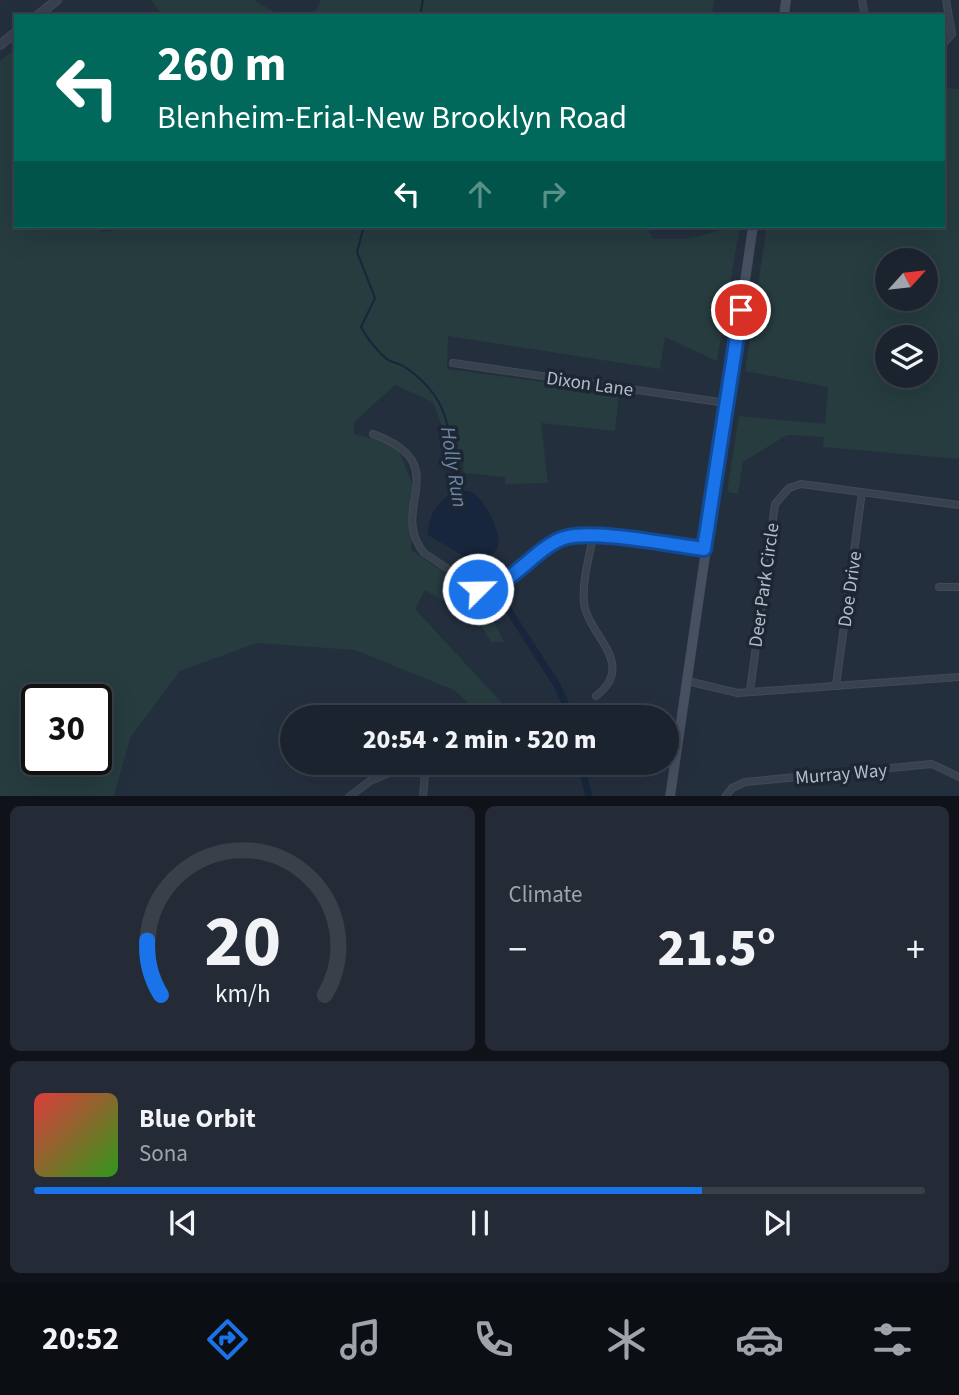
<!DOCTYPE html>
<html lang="en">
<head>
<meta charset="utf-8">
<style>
	:root { --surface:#1b232e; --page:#242b36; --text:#f1f3f6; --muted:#a0a4aa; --line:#39404a; --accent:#1a73e8 }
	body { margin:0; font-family:"Source Sans 3",sans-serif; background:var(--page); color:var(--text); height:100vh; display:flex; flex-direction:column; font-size:26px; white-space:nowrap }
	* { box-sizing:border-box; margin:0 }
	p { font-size:23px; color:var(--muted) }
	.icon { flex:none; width:38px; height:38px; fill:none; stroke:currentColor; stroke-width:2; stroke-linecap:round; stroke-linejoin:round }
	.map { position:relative; height:796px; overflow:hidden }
	.panel { display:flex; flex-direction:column; gap:10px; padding:10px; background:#0f1319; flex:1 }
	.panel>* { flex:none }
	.banner { position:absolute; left:14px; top:14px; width:931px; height:214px; border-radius:0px; box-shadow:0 7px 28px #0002,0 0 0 2px var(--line); background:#00695c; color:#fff; overflow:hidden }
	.needle { width:46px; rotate:63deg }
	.controls { position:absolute; left:875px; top:248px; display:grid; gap:14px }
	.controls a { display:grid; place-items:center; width:63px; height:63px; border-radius:50%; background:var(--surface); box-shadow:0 7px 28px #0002,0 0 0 2px var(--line); font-size:35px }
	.speed { position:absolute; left:21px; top:684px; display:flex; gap:14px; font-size:35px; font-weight:700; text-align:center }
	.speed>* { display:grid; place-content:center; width:91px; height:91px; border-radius:50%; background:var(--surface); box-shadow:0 7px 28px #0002,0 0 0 2px var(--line); line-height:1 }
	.speed .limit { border:4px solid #111; border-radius:10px; background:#fff; color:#111 }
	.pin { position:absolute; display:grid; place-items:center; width:60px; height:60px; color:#fff; margin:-30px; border:4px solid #fff; border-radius:50%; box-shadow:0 2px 7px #0007 }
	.me { position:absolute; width:77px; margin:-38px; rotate:67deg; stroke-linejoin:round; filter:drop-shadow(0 0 5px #0008) }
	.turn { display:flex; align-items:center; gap:24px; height:147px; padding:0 28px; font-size:32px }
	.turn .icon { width:91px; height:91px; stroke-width:2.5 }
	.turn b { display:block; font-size:49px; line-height:60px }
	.lanes { display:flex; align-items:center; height:66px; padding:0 28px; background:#0003; justify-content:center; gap:35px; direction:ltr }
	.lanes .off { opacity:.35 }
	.big { font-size:52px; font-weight:800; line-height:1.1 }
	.panel .card { flex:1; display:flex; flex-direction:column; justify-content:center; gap:10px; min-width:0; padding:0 24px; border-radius:10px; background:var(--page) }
	.panel .dial { align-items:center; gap:0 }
	.dial svg { height:182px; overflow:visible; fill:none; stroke:var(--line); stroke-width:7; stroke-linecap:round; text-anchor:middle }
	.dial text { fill:var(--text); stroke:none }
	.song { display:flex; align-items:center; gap:21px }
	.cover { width:84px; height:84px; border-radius:10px; background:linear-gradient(135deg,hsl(0 70% 55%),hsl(110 70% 35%)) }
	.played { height:7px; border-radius:4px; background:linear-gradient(90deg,var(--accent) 75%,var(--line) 75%) }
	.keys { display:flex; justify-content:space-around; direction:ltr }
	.heat { display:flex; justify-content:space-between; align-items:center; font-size:38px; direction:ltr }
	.panel .tiles { flex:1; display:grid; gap:10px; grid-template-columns:1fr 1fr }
	.card:last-child { grid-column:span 2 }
	.trip { position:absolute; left:280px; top:705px; width:399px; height:70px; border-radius:35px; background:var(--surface); box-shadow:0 7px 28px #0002,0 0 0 2px var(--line); font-weight:800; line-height:70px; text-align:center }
	.tab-bar { display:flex; height:112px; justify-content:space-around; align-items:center; background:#0b0e12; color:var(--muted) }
	.tab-bar .icon { width:49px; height:49px }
	.tab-bar .on { color:var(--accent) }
	.tab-bar b { font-size:32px; color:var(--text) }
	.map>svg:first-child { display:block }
</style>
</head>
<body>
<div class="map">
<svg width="959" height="797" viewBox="0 0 959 797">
	<rect width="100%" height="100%" fill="#242f3e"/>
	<g fill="#263c3f" fill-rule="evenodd">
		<path d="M151 0H254L281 16H163Z"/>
		<path d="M321 0H714L712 16H304L315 11Z"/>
		<path d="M15 49 16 226H98L102 232 144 226H647L653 239H685L740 226 717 361 665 337 660 369 448 336 447 369 619 392 615 431 541 423 548 483 505 484V477L464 473 462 452 451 450 433 402 395 385 354 422V434L396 444 412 483 411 550 482 598 504 642H491L479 622 425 590 415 609 513 715 483 717 454 690 355 650 257 643 180 671 130 738 114 796 0 797V61ZM37 700H96V760H37Z"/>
		<path d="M943 88 959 89V459L823 447 824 437 787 435 743 462 738 494 727 492 739 416 825 424 828 387 745 371 767 226H943ZM887 261H926V299H887ZM887 338H926V376H887Z"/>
	</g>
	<path fill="#17263c" d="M468 491C483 494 502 532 498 546 496 555 484 561 477 564L428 535C428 510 444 491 468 491Z"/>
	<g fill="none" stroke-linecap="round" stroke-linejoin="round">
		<g stroke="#17263c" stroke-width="2">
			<path d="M420 16 423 0"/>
			<path d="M364 226 357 252 375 298 361 327C366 337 380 355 390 361 395 363 400 364 405 367 456 402 449 439 455 493"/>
			<path d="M479 565 488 578"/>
		</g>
		<g stroke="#17263c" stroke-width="7">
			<path d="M500 597 557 685 572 718"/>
			<path d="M581 763 589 797"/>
		</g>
		<defs>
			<g id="minor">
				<path d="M862 0 865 16"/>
				<path d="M943 44 952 34 946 0"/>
				<path d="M453 363 726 403"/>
				<path d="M373 434C457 465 387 508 424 553L478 589C507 592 535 547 564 538 594 529 671 545 704 549"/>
				<path d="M593 537C589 558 582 581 584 603 587 634 638 664 596 696"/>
				<path d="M939 587H959"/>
				<path d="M687 681 738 693 959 677"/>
				<path d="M836 686 862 492"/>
				<path d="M750 691 775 504 789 488 801 484 959 505"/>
				<path d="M349 797 370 781 410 764 425 773 423 797"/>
				<path d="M725 797 732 788 745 782 932 764 959 777"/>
			</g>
			<g id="tertiary">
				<path d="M37 16 57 0"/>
				<path d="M0 45 16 32"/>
			</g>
			<g id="secondary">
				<path d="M784 16 786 0"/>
				<path d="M670 797 753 226"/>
			</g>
		</defs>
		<use href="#minor" stroke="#414a57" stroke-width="8"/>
		<use href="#tertiary" stroke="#414a57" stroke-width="10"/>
		<use href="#secondary" stroke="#414a57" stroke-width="10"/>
		<use href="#minor" stroke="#38414e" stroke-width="6"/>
		<use href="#tertiary" stroke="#38414e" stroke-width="8"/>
		<use href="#secondary" stroke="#465061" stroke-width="9"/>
	</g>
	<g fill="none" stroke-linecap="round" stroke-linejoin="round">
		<defs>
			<path id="route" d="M478 589C507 592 535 547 564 538 594 529 671 545 704 549L741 310"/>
		</defs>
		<use href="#route" stroke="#114b97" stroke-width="18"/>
		<use href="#route" stroke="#1a73e8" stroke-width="12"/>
	</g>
	<g text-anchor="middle" stroke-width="7" stroke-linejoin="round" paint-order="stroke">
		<g font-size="19" fill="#b4bcc9" stroke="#1d2633">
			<text transform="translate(590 383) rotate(8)" y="7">Dixon Lane</text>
			<text transform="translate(763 585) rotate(-82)" y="7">Deer Park Circle</text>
			<text transform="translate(849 589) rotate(-82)" y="7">Doe Drive</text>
			<text transform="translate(841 773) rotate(-5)" y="7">Murray Way</text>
		</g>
		<g font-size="21" font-style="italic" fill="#6d86a8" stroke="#1d2633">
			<text transform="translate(454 467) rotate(81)" y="7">Holly Run</text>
		</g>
	</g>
</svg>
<div class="controls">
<a><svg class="needle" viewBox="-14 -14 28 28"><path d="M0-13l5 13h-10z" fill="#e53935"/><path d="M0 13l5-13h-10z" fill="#a0a4aa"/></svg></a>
<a><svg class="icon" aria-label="layers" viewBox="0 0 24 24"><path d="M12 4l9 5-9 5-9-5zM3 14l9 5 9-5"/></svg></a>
</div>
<div class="speed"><div class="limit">30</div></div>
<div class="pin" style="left:741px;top:310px;background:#d93025"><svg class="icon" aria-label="arrive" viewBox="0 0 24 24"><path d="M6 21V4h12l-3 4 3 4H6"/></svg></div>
<svg class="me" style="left:478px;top:589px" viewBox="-20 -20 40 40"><circle r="17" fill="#1a73e8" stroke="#fff" stroke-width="3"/><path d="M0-11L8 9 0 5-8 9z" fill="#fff"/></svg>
<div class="trip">20:54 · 2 min · 520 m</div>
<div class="banner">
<div class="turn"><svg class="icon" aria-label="left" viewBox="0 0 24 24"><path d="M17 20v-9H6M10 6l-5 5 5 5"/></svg><div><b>260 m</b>Blenheim-Erial-New Brooklyn Road</div></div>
<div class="lanes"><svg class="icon" aria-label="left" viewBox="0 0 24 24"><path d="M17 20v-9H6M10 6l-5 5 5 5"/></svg><svg class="icon off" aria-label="ahead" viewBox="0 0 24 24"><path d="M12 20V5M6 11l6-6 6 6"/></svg><svg class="icon off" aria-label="right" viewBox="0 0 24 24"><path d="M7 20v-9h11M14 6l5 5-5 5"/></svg></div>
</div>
</div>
<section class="panel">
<div class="tiles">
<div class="card dial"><svg viewBox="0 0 100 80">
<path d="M14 69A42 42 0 1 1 86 69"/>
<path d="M14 69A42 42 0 0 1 8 45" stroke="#1a73e8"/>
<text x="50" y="56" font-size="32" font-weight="700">20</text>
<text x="50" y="72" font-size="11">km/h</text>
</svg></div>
<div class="card"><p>Climate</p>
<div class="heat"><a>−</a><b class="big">21.5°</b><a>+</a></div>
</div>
<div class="card">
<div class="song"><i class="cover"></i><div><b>Blue Orbit</b><p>Sona</p></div></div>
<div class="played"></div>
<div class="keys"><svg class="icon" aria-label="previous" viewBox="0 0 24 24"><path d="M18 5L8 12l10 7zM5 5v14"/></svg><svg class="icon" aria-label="pause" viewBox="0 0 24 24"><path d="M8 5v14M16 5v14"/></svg><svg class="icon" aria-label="next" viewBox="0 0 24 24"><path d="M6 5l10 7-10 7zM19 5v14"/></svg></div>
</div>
</div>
</section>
<nav class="tab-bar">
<b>20:52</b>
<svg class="icon on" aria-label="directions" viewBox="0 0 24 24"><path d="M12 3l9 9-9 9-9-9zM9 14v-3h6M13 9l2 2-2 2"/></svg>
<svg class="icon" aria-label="music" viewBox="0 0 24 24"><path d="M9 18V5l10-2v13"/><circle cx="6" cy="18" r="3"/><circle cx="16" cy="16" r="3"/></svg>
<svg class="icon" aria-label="phone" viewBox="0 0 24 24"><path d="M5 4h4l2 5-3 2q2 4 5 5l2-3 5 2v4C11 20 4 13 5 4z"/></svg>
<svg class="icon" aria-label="climate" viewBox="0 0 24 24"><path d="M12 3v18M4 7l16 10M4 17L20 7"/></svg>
<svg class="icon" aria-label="car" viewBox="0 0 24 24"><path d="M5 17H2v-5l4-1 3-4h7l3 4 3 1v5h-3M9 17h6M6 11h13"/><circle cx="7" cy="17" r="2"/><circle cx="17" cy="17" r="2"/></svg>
<svg class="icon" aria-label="filters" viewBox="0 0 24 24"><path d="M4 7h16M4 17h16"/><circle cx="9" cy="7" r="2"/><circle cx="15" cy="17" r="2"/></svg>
</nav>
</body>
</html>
